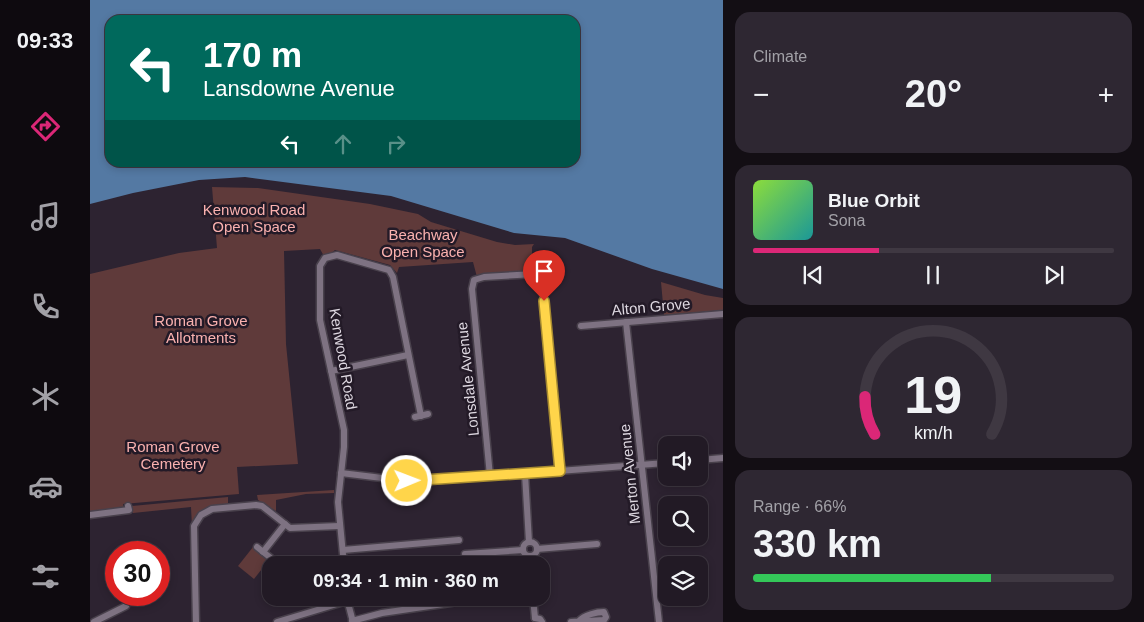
<!DOCTYPE html>
<html lang="en">
<head>
<meta charset="utf-8">
<style>
	:root { --surface:#221a25; --page:#2e2732; --text:#f1f3f6; --muted:#a2a1a7; --line:#3f3842; --accent:#db2777 }
	body { margin:0; font-family:Helvetica,sans-serif; background:var(--page); color:var(--text); height:100vh; display:flex; flex-direction:column; font-size:19px; white-space:nowrap }
	* { box-sizing:border-box; margin:0 }
	p { font-size:16px; color:var(--muted) }
	.icon { flex:none; width:28px; height:28px; fill:none; stroke:currentColor; stroke-width:2; stroke-linecap:round; stroke-linejoin:round }
	.map { position:relative; flex:1; overflow:hidden }
	.panel { display:flex; flex-direction:column; gap:12px; padding:12px; background:#130e14; width:421px }
	.panel>* { flex:none }
	.top-card { position:absolute; left:15px; top:15px; width:475px; height:152px; border-radius:15px; box-shadow:0 2px 8px #0003,0 0 0 1px var(--line); background:#00695c; color:#fff; overflow:hidden }
	.buttons { position:absolute; left:568px; top:436px; display:grid; gap:10px }
	.buttons a { display:grid; place-items:center; width:50px; height:50px; border-radius:10px; background:var(--surface); box-shadow:0 2px 8px #0003,0 0 0 1px var(--line); font-size:25px }
	.speed { position:absolute; left:15px; top:541px; display:flex; gap:10px; font-size:25px; font-weight:700; text-align:center }
	.speed>* { display:grid; place-content:center; width:65px; height:65px; border-radius:50%; background:var(--surface); box-shadow:0 2px 8px #0003,0 0 0 1px var(--line); line-height:1 }
	.speed .limit { border:8px solid #d22; background:#fff; color:#111 }
	.pin { position:absolute; display:grid; place-items:center; width:42px; height:42px; color:#fff; margin:-51px -21px; border-radius:50% 50% 50% 0; rotate:-45deg; box-shadow:0 0 5px #0007 }
	.pin .icon { rotate:45deg }
	.me { position:absolute; width:55px; margin:-28px; rotate:89deg; stroke-linejoin:round; filter:drop-shadow(0 0 4px #0008) }
	.turn { display:flex; align-items:center; gap:18px; height:105px; padding:0 15px; font-size:22px }
	.turn .icon { width:65px; height:65px; stroke-width:2.5 }
	.turn b { display:block; font-size:35px; line-height:42px }
	.lanes { display:flex; align-items:center; height:48px; padding:0 15px; background:#0003; justify-content:center; gap:25px; direction:ltr }
	.lanes .off { opacity:.35 }
	.big { font-size:38px; font-weight:800; line-height:1.1 }
	.panel .widget { flex:1; display:flex; flex-direction:column; justify-content:center; gap:8px; min-width:0; padding:0 18px; border-radius:15px; background:var(--page) }
	.panel .dial { align-items:center; gap:0 }
	.dial svg { height:130px; overflow:visible; fill:none; stroke:var(--line); stroke-width:7; stroke-linecap:round; text-anchor:middle }
	.dial text { fill:var(--text); stroke:none }
	.song { display:flex; align-items:center; gap:15px }
	.cover { width:60px; height:60px; border-radius:8px; background:linear-gradient(135deg,hsl(90 70% 55%),hsl(180 70% 35%)) }
	.played { height:5px; border-radius:2px; background:linear-gradient(90deg,var(--accent) 35%,var(--line) 35%) }
	.keys { display:flex; justify-content:space-around; direction:ltr }
	.heat { display:flex; justify-content:space-between; align-items:center; font-size:28px; direction:ltr }
	.charge { height:8px; border-radius:4px; background:linear-gradient(90deg,#34c759 66%,var(--line) 0) }
	.trip { position:absolute; left:172px; top:556px; width:288px; height:50px; border-radius:15px; background:var(--surface); box-shadow:0 2px 8px #0003,0 0 0 1px var(--line); font-weight:800; line-height:50px; text-align:center }
	main { display:flex; flex:1; min-height:0 }
	.tab-bar { display:flex; flex-direction:column; width:90px; justify-content:space-around; align-items:center; background:#0e0a0f; color:var(--muted) }
	.tab-bar .icon { width:35px; height:35px }
	.tab-bar .selected { color:var(--accent) }
	.tab-bar b { font-size:22px; color:var(--text) }
	.map>svg:first-child { display:block }
</style>
</head>
<body>
<main>
<nav class="tab-bar">
<b>09:33</b>
<svg class="icon selected" aria-label="directions" viewBox="0 0 24 24"><path d="M12 3l9 9-9 9-9-9zM9 14v-3h6M13 9l2 2-2 2"/></svg>
<svg class="icon" aria-label="music" viewBox="0 0 24 24"><path d="M9 18V5l10-2v13"/><circle cx="6" cy="18" r="3"/><circle cx="16" cy="16" r="3"/></svg>
<svg class="icon" aria-label="phone" viewBox="0 0 24 24"><path d="M5 4h4l2 5-3 2q2 4 5 5l2-3 5 2v4C11 20 4 13 5 4z"/></svg>
<svg class="icon" aria-label="climate" viewBox="0 0 24 24"><path d="M12 3v18M4 7l16 10M4 17L20 7"/></svg>
<svg class="icon" aria-label="car" viewBox="0 0 24 24"><path d="M5 17H2v-5l4-1 3-4h7l3 4 3 1v5h-3M9 17h6M6 11h13"/><circle cx="7" cy="17" r="2"/><circle cx="17" cy="17" r="2"/></svg>
<svg class="icon" aria-label="filters" viewBox="0 0 24 24"><path d="M4 7h16M4 17h16"/><circle cx="9" cy="7" r="2"/><circle cx="15" cy="17" r="2"/></svg>
</nav>
<div class="map">
<svg width="633" height="622" viewBox="0 0 633 622">
	<rect width="100%" height="100%" fill="#2d2331"/>
	<g fill="#5f3a3a">
		<path d="M122 187 168 188 280 204 328 214 341 222 407 242 425 245 444 244 442 247V272L387 277 383 262 309 267 307 273 300 265 245 250 235 258 230 249 194 251 196 344 208 464 147 467 149 494 33 504V508L0 512V274L89 253 127 248Z"/>
		<path d="M571 282 615 295 633 298V310L574 315Z"/>
		<path d="M244 490V493L216 494 186 500V511L168 500 167 495Z"/>
		<path d="M138 497V503L135 505 120 507 102 527 101 507 43 513 42 506Z"/>
		<path d="M163 547 179 560 164 579 148 566Z"/>
	</g>
	<path fill="#5479a3" fill-rule="evenodd" d="M0 0H633V289L562 269 475 238 424 233 301 196 155 177 109 180 43 193 0 204ZM20 20H485V162H20Z"/>
	<g fill="none" stroke-linecap="round" stroke-linejoin="round">
		<defs>
			<g id="minor">
				<path d="M536 322 569 622"/>
				<path d="M491 326 633 314"/>
				<path d="M241 371 318 355"/>
				<path d="M325 417 338 414"/>
				<path d="M609 460 633 458"/>
				<path d="M251 473 317 481H335L576 463"/>
				<path d="M435 474 439 542"/>
				<path d="M400 476 382 289 384 280 394 277 445 274 450 276 452 282 470 471"/>
				<path d="M0 515 39 510 38 506"/>
				<circle cx="440" cy="549" r="7"/>
				<path d="M167 547 182 559"/>
				<path d="M447 549 507 544"/>
				<path d="M253 550 369 540"/>
				<path d="M173 552 195 524"/>
				<path d="M375 554 433 550"/>
				<path d="M254 565 248 502 254 447V430L230 320V266L235 258 247 255 299 270 303 277 331 416"/>
				<path d="M443 598 445 618"/>
				<path d="M257 599 263 622"/>
				<path d="M445 618 450 619 452 622"/>
				<path d="M262 621 292 613 374 601"/>
				<path d="M4 622 36 606"/>
				<path d="M106 622 104 526 111 515 122 509 166 505 172 506 200 528 249 526"/>
				<path d="M187 622 257 601"/>
				<path d="M481 622 514 620 516 617 514 612C507 612 494 615 489 621"/>
			</g>
		</defs>
		<use href="#minor" stroke="#49414c" stroke-width="9"/>
		<use href="#minor" stroke="#7e7282" stroke-width="6"/>
	</g>
	<g fill="none" stroke-linecap="round" stroke-linejoin="round">
		<defs>
			<path id="route" d="M317 481 470 471 454 301"/>
		</defs>
		<use href="#route" stroke="#a68a30" stroke-width="12"/>
		<use href="#route" stroke="#ffd54a" stroke-width="9"/>
	</g>
	<g text-anchor="middle" stroke-width="5" stroke-linejoin="round" paint-order="stroke">
		<g font-size="15" fill="#fab1af" stroke="#231a27">
			<text x="164" y="215">Kenwood Road<tspan x="164" dy="17">Open Space</tspan></text>
			<text x="333" y="240">Beachway<tspan x="333" dy="17">Open Space</tspan></text>
			<text x="111" y="326">Roman Grove<tspan x="111" dy="17">Allotments</tspan></text>
			<text x="83" y="452">Roman Grove<tspan x="83" dy="17">Cemetery</tspan></text>
		</g>
		<g font-size="15" fill="#ded8e1" stroke="#231a27">
			<text transform="translate(561 307) rotate(-5)" y="5">Alton Grove</text>
			<text transform="translate(253 359) rotate(80)" y="5">Kenwood Road</text>
			<text transform="translate(378 379) rotate(-96)" y="5">Lonsdale Avenue</text>
			<text transform="translate(540 474) rotate(-96)" y="5">Merton Avenue</text>
		</g>
	</g>
</svg>
<div class="buttons">
<a><svg class="icon" aria-label="sound" viewBox="0 0 24 24"><path d="M4 9h4l5-4v14l-5-4H4zM17 9q2 3 0 6"/></svg></a>
<a><svg class="icon" aria-label="search" viewBox="0 0 24 24"><circle cx="10" cy="10" r="6"/><path d="M15 15l6 6"/></svg></a>
<a><svg class="icon" aria-label="layers" viewBox="0 0 24 24"><path d="M12 4l9 5-9 5-9-5zM3 14l9 5 9-5"/></svg></a>
</div>
<div class="speed"><div class="limit">30</div></div>
<div class="pin" style="left:454px;top:301px;background:#d93025"><svg class="icon" aria-label="arrive" viewBox="0 0 24 24"><path d="M6 21V4h12l-3 4 3 4H6"/></svg></div>
<svg class="me" style="left:317px;top:481px" viewBox="-20 -20 40 40"><circle r="17" fill="#ffd54a" stroke="#fff" stroke-width="3"/><path d="M0-11L8 9 0 5-8 9z" fill="#fff"/></svg>
<div class="trip">09:34 · 1 min · 360 m</div>
<div class="top-card">
<div class="turn"><svg class="icon" aria-label="left" viewBox="0 0 24 24"><path d="M17 20v-9H6M10 6l-5 5 5 5"/></svg><div><b>170 m</b>Lansdowne Avenue</div></div>
<div class="lanes"><svg class="icon" aria-label="left" viewBox="0 0 24 24"><path d="M17 20v-9H6M10 6l-5 5 5 5"/></svg><svg class="icon off" aria-label="ahead" viewBox="0 0 24 24"><path d="M12 20V5M6 11l6-6 6 6"/></svg><svg class="icon off" aria-label="right" viewBox="0 0 24 24"><path d="M7 20v-9h11M14 6l5 5-5 5"/></svg></div>
</div>
</div>
<section class="panel">
<div class="widget"><p>Climate</p>
<div class="heat"><a>−</a><b class="big">20°</b><a>+</a></div>
</div>
<div class="widget">
<div class="song"><i class="cover"></i><div><b>Blue Orbit</b><p>Sona</p></div></div>
<div class="played"></div>
<div class="keys"><svg class="icon" aria-label="previous" viewBox="0 0 24 24"><path d="M18 5L8 12l10 7zM5 5v14"/></svg><svg class="icon" aria-label="pause" viewBox="0 0 24 24"><path d="M8 5v14M16 5v14"/></svg><svg class="icon" aria-label="next" viewBox="0 0 24 24"><path d="M6 5l10 7-10 7zM19 5v14"/></svg></div>
</div>
<div class="widget dial"><svg viewBox="0 0 100 80">
<path d="M14 69A42 42 0 1 1 86 69"/>
<path d="M14 69A42 42 0 0 1 8 46" stroke="#db2777"/>
<text x="50" y="56" font-size="32" font-weight="700">19</text>
<text x="50" y="72" font-size="11">km/h</text>
</svg></div>
<div class="widget"><p>Range · 66%</p><b class="big">330 km</b><div class="charge"></div></div>
</section>
</main>
</body>
</html>
